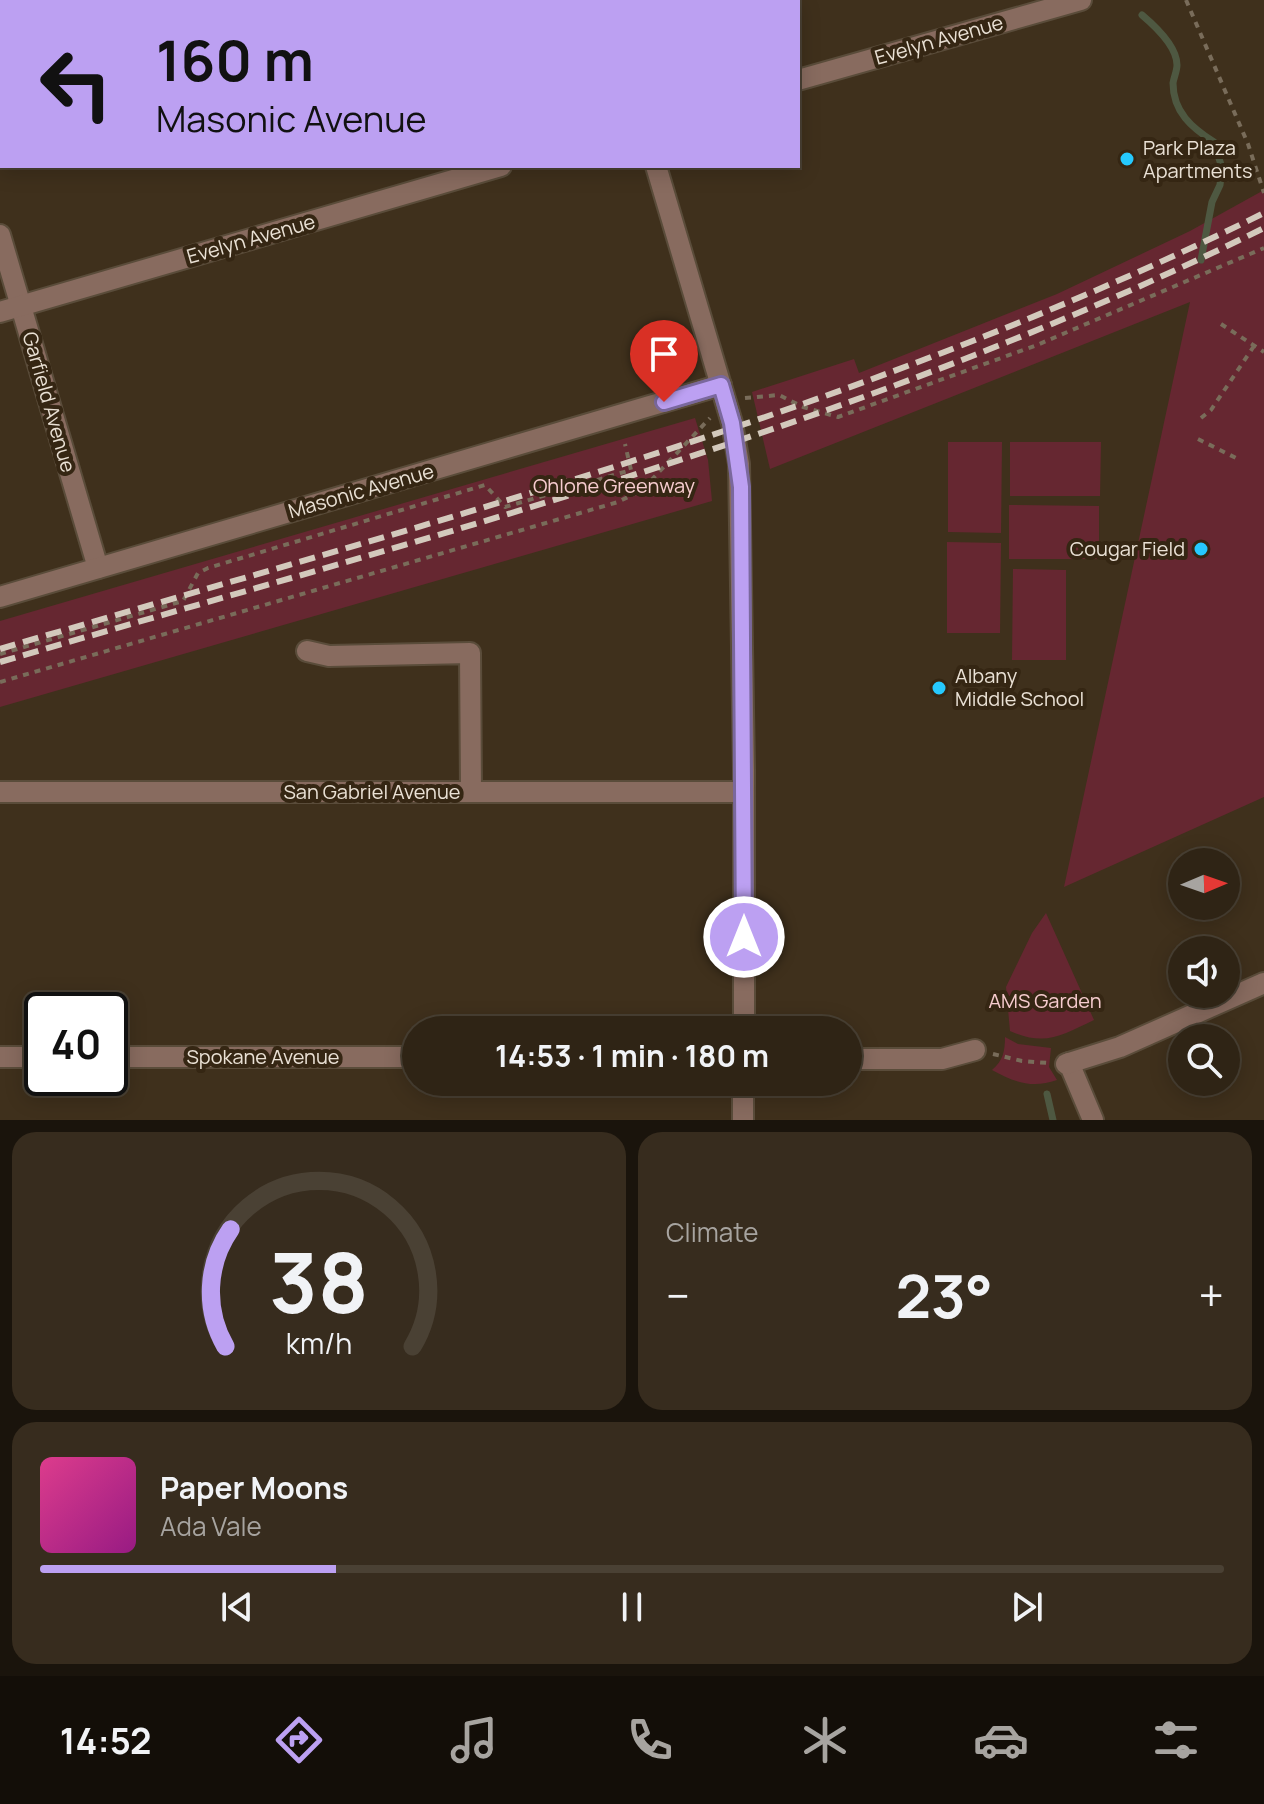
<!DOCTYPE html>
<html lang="en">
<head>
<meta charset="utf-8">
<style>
	:root { --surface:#2f2415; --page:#372c1e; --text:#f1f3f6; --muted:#a7a4a0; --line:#4a4134; --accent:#bca0f2 }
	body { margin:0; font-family:Manrope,sans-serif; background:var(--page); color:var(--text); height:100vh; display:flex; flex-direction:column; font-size:30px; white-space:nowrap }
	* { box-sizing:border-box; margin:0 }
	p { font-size:26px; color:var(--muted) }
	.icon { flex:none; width:44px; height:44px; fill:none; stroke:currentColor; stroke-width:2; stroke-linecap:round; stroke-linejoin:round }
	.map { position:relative; height:1120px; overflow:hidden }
	.panel { display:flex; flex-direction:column; gap:12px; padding:12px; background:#1a140c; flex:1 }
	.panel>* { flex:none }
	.guide { position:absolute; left:0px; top:0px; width:800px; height:168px; box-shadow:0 4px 20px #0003,0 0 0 2px var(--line); background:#bca0f2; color:#111; overflow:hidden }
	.needle { width:52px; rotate:88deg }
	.buttons { position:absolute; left:1168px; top:848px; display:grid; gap:16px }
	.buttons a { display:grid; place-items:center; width:72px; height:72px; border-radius:50%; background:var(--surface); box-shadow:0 4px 20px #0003,0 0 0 2px var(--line); font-size:40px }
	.speed { position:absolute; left:24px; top:992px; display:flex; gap:16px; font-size:40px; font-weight:700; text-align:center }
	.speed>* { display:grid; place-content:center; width:104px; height:104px; border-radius:50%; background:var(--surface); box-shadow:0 4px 20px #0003,0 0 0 2px var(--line); line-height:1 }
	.speed .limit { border:4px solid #111; border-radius:12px; background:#fff; color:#111 }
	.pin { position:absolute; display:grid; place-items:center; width:68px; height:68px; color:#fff; margin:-82px -34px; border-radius:50% 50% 50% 0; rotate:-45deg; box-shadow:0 0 8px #0007 }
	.pin .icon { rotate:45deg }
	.me { position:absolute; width:88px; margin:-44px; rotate:0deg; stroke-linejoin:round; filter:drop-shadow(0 0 6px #0008) }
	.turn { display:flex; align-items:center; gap:28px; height:168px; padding:0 24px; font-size:36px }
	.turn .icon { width:104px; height:104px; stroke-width:2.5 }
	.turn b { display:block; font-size:56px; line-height:68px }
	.big { font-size:60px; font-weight:700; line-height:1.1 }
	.panel .card { flex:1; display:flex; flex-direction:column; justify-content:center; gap:12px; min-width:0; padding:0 28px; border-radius:24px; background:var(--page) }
	.panel .dial { align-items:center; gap:0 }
	.dial svg { height:208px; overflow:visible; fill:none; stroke:var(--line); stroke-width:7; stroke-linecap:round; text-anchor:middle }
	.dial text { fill:var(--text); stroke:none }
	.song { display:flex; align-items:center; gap:24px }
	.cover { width:96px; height:96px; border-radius:12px; background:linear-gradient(135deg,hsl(330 70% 55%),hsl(310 70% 35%)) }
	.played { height:8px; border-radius:4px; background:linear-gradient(90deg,var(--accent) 25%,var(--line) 25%) }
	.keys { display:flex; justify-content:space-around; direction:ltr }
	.heat { display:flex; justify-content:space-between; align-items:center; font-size:44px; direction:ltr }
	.panel .tiles { flex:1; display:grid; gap:12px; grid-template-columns:1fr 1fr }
	.card:last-child { grid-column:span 2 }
	.trip { position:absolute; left:402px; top:1016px; width:460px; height:80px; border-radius:40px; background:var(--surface); box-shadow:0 4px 20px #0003,0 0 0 2px var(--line); font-weight:700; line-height:80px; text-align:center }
	.tab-bar { display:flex; height:128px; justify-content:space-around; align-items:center; background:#130e08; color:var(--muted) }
	.tab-bar .icon { width:56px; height:56px }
	.tab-bar .selected { color:var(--accent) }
	.tab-bar b { font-size:36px; color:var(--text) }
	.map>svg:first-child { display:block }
</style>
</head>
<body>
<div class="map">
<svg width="1264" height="1120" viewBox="0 0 1264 1120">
	<rect width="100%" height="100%" fill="#3f301c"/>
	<g fill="#662731">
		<path d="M1264 190V797L1064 887 1190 302 770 469 752 392 854 359 859 373 1057 294 1190 231Z"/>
		<path d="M695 418 708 460 712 501 0 707V621Z"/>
		<path d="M948 442H1002L1001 533 948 532Z"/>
		<path d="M1010 442H1101L1100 496H1010Z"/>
		<path d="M1009 505 1099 506V559H1009Z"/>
		<path d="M947 542 1001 543 1000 633H947Z"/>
		<path d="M1013 569 1066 570V660H1012Z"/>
		<path d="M1046 913 1094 1020C1062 1035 1046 1047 1010 1031L1006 987 1032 933Z"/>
		<path d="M1005 1037 1018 1044 1051 1048 1049 1067 1057 1080C1032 1089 1014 1082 992 1070 1003 1061 1005 1051 1005 1037Z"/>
	</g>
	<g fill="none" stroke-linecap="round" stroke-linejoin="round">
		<g stroke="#4e5841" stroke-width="7">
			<path d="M1142 15C1155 26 1177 46 1177 65 1177 71 1174 77 1173 83 1173 112 1192 128 1214 142L1222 168 1220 185 1212 202 1201 260"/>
			<path d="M1047 1094 1053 1120"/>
		</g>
		<defs>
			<g id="minor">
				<path d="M609 0 610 2"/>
				<path d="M111 2 118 0"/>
				<path d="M0 34H2"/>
				<path d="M798 80 1081 0"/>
				<path d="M656 166 732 423 739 464 744 770V1030"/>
				<path d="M0 235 98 568"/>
				<path d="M0 312 501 166"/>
				<path d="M0 597 721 385"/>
				<path d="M307 651 329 656 470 653 471 792"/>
				<path d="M0 792H744"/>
				<path d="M0 1057H42"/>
				<path d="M110 1057H416"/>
				<path d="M848 1059H942L975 1050"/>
				<path d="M1069 1063 1093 1120"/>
				<path d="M1066 1064 1120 1047 1264 983"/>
				<path d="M743 1120V1082"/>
			</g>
		</defs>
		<use href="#minor" stroke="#5a4c3a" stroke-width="24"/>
		<g stroke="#796c5a" stroke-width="4" stroke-dasharray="6 6" stroke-linecap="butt">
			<path d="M1186 0 1248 144 1264 193"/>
			<path d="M1221 324 1264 352"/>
			<path d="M745 398 779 395 803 407 838 417 1037 345 1264 248"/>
			<path d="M1201 418 1211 410 1254 346"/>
			<path d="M1198 439 1236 458"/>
			<path d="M0 654 183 601 198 573 208 568 485 485 505 507 631 470 625 444"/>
			<path d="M0 682 618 502 642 490 710 418"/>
			<path d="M993 1054 1022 1061 1048 1063"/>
		</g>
		<use href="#minor" stroke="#886b5f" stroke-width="20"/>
		<g stroke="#d3c9bc" stroke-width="6" stroke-dasharray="16 8" stroke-linecap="butt">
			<path d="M0 649C427 523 863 411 1264 213"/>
			<path d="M0 662C427 537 863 426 1264 228"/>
		</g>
	</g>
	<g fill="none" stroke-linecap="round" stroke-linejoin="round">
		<defs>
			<path id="route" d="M664 402 721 385 732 423 741 487 744 937"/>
		</defs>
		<use href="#route" stroke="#7a689d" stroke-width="20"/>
		<use href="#route" stroke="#bca0f2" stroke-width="14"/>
	</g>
	<g fill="#26c9fe" stroke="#352613" stroke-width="3">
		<circle cx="1127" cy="159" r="8"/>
		<circle cx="1201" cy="549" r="8"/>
		<circle cx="939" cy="688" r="8"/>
	</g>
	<g text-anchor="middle" stroke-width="8" stroke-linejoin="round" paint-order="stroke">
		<g font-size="20" fill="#eae1d5" stroke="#352613">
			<text transform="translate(939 40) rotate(-16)" y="7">Evelyn Avenue</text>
			<text transform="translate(251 239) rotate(-16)" y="7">Evelyn Avenue</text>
			<text transform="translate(49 402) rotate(74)" y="7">Garfield Avenue</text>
			<text transform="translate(361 491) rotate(-16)" y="7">Masonic Avenue</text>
			<text x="372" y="799">San Gabriel Avenue</text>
			<text x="263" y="1064">Spokane Avenue</text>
		</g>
		<g font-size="20" fill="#eae1d5" stroke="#352613" text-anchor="start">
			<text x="1143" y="155">Park Plaza<tspan x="1143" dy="23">Apartments</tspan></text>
			<text x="1185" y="556" text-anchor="end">Cougar Field</text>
			<text x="955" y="683">Albany<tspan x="955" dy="23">Middle School</tspan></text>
		</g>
		<g font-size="20" fill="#f7cccf" stroke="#352613">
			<text x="614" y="493">Ohlone Greenway</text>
			<text x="1045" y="1008">AMS Garden</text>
		</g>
	</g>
</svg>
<div class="buttons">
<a><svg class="needle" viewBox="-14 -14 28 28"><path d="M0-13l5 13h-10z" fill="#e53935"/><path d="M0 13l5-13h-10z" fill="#a7a4a0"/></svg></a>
<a><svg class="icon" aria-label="sound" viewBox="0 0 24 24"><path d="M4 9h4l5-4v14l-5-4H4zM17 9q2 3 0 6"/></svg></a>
<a><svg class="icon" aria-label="search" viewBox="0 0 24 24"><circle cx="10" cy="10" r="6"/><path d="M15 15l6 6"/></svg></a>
</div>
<div class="speed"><div class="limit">40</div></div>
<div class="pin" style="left:664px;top:402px;background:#d93025"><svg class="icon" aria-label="arrive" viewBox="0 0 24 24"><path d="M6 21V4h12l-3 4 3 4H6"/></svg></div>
<svg class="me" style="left:744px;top:937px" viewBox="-20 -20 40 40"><circle r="17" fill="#bca0f2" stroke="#fff" stroke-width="3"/><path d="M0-11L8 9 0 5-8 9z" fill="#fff"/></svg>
<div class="trip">14:53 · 1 min · 180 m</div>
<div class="guide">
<div class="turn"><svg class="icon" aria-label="left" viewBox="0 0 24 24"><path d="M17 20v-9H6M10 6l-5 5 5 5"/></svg><div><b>160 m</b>Masonic Avenue</div></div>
</div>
</div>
<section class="panel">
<div class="tiles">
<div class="card dial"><svg viewBox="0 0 100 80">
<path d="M14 69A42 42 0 1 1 86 69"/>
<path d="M14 69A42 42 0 0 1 16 24" stroke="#bca0f2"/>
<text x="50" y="56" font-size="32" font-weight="700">38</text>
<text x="50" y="72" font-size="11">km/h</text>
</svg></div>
<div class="card"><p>Climate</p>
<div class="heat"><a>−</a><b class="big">23°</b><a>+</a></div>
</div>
<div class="card">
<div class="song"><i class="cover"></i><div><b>Paper Moons</b><p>Ada Vale</p></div></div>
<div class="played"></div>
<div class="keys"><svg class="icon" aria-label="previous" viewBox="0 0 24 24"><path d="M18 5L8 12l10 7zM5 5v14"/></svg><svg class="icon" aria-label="pause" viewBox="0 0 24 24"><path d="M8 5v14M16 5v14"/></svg><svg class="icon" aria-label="next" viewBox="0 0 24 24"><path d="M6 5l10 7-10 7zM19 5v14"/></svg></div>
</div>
</div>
</section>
<nav class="tab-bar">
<b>14:52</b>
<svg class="icon selected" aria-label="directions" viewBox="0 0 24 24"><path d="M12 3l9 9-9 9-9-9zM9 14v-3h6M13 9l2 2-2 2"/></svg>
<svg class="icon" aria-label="music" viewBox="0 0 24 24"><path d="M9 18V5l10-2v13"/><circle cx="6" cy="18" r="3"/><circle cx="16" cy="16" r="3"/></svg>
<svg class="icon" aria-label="phone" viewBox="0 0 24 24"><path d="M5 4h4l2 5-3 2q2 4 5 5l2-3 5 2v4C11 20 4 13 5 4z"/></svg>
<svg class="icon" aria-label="climate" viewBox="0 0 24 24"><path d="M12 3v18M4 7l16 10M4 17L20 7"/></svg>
<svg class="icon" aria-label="car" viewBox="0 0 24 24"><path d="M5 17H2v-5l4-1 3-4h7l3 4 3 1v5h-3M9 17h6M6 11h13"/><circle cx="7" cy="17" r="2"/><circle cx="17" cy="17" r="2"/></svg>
<svg class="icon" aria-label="filters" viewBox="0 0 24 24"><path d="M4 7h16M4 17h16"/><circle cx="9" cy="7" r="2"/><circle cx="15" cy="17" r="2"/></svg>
</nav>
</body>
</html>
